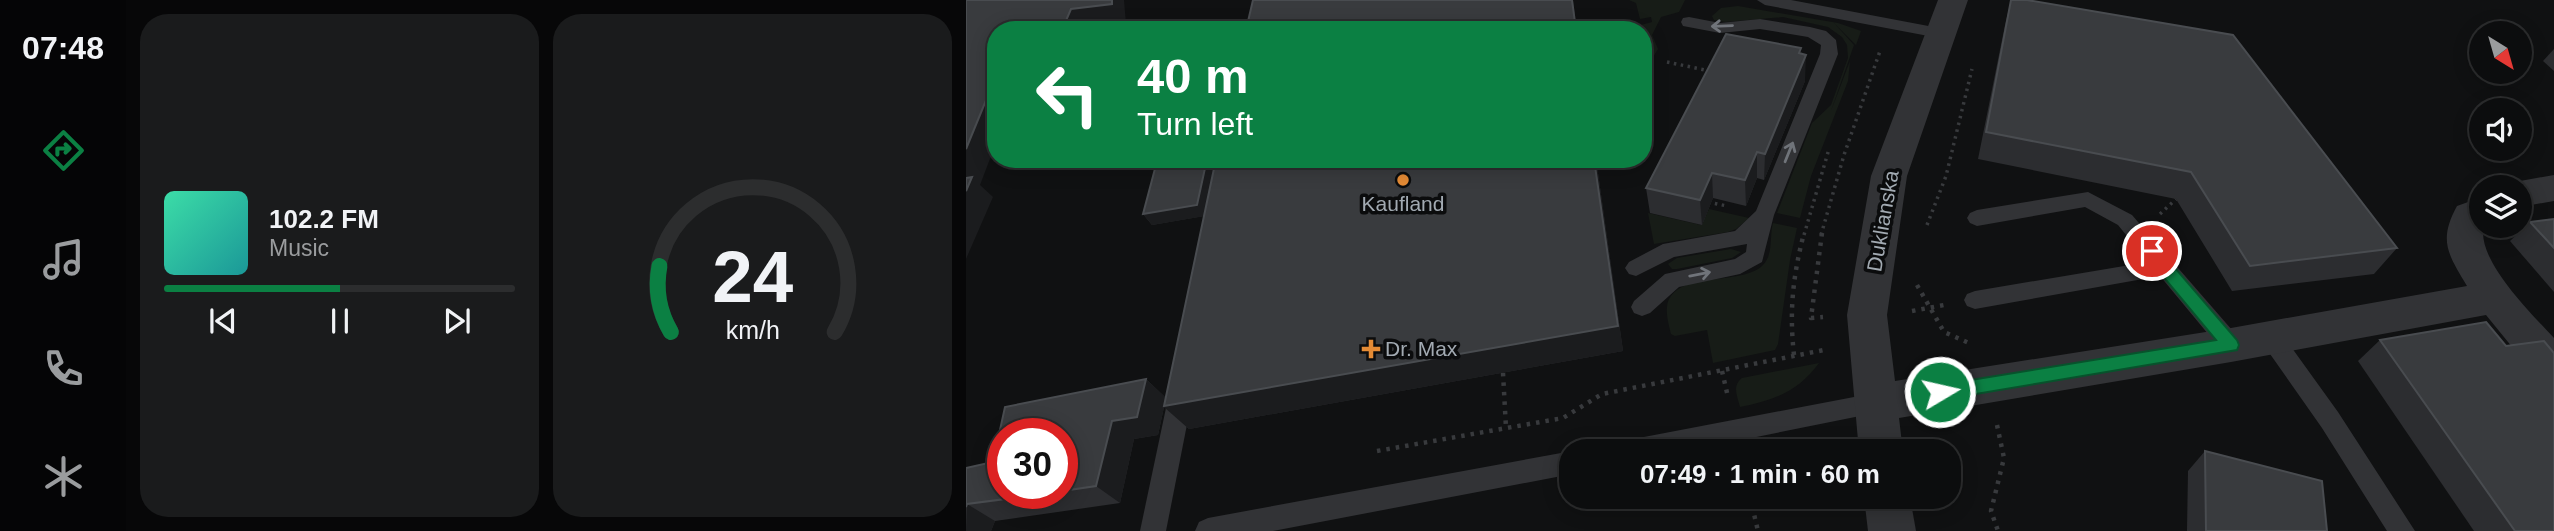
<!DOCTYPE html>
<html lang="en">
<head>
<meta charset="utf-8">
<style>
	:root { --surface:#0c0d0e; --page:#1a1b1c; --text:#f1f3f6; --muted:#9a9c9e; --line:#2c2d2e; --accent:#0b8043 }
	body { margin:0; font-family:Arial,sans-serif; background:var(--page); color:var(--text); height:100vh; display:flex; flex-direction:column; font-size:26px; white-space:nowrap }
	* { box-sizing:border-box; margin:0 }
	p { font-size:23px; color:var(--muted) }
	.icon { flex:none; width:38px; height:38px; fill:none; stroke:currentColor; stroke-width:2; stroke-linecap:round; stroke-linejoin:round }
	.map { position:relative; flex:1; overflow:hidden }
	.drawer { display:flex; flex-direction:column; gap:14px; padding:14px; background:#070708; width:840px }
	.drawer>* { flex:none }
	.guide { position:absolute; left:21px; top:21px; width:665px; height:147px; border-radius:28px; box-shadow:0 4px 18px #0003,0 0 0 2px var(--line); background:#0b8043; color:#fff; overflow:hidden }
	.needle { width:46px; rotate:143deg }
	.buttons { position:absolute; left:1503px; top:21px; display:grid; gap:14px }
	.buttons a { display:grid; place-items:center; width:63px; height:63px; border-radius:50%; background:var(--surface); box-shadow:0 4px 18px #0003,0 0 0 2px var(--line); font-size:35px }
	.speed { position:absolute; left:21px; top:418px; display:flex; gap:14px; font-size:35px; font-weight:700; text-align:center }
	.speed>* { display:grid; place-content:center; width:91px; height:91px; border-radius:50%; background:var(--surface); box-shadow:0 4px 18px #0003,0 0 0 2px var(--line); line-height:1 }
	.speed .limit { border:10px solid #d22; background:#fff; color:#111 }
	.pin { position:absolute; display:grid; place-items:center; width:60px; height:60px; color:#fff; margin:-30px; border:4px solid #fff; border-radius:50%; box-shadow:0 2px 7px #0007 }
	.me { position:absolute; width:77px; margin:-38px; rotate:81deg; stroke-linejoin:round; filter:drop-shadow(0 0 5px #0008) }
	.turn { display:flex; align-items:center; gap:24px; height:147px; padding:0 35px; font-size:32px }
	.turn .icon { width:91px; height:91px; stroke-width:2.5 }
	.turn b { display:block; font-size:49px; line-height:60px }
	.drawer .card { flex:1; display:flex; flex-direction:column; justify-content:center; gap:10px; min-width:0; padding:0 24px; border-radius:28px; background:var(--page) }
	.drawer .dial { align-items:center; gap:0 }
	.dial svg { height:182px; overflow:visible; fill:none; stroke:var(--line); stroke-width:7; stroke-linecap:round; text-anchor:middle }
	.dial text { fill:var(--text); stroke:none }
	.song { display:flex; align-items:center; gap:21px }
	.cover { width:84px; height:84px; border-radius:10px; background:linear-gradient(135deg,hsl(160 70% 55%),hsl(180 70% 35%)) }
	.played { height:7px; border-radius:4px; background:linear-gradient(90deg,var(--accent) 50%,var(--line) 50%) }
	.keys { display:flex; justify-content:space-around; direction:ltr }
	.drawer .tiles { flex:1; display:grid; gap:14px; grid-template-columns:repeat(2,1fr) }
	.trip { position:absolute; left:593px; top:439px; width:402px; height:70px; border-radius:28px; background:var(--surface); box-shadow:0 4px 18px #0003,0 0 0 2px var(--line); font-weight:600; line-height:70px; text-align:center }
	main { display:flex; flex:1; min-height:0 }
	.tab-bar { display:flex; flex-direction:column; width:126px; justify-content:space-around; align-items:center; background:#050506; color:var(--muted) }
	.tab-bar .icon { width:49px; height:49px }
	.tab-bar .on { color:var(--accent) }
	.tab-bar b { font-size:32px; color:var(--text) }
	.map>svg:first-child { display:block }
</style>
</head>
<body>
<main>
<nav class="tab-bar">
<b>07:48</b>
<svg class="icon on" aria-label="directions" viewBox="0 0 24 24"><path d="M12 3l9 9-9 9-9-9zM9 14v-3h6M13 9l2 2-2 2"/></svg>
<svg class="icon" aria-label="music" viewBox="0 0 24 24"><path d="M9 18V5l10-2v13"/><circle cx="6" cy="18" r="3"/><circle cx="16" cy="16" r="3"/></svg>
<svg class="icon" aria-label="phone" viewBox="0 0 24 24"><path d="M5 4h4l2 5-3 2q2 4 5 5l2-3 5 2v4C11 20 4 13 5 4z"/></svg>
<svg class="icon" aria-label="climate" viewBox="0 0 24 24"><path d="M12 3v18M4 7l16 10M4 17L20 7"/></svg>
</nav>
<section class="drawer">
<div class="tiles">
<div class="card">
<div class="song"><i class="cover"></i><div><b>102.2 FM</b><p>Music</p></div></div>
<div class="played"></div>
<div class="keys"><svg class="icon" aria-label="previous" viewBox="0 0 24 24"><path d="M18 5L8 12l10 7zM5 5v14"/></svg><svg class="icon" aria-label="pause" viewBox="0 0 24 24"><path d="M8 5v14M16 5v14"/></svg><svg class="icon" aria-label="next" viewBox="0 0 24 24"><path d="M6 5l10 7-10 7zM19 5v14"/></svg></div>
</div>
<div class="card dial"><svg viewBox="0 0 100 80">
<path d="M14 69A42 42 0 1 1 86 69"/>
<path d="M14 69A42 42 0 0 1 9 40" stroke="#0b8043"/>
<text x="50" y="56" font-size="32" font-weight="700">24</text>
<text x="50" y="72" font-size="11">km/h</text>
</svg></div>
</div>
</section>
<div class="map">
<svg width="1588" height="531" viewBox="0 0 1588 531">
	<rect width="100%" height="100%" fill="#101112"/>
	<g fill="#171c17">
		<path d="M663 0H719L713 12 695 17 686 35 692 49 677 74V61L682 56 675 25 686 22 685 17 674 19 670 3Z"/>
		<path d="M772 6 872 23 895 31 890 45 868 23 888 45 865 111 884 61 882 81 845 176 834 218 811 213 846 123 865 105 882 58 881 45 876 37 862 27 817 17 759 22 748 20 746 16 755 8Z"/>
		<path d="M743 209 783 218 770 229 762 232 688 244 682 213 735 225Z"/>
		<path d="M807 223 831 228 824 260 812 344 809 350 747 363 741 330 709 336 705 334C703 326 700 315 701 307 706 269 776 287 797 265 808 253 803 237 807 223Z"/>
		<path d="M765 249 775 252 766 258 711 269H706L702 264 711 258Z"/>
		<path d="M853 363C833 391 807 401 774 407 771 395 766 386 776 378Z"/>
	</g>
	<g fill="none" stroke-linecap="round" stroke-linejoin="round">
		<g stroke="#383a3d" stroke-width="3.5" stroke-dasharray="2.5 4.5" stroke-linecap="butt">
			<path d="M701 62 744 71"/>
			<path d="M742 202 761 206"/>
			<path d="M1194 214 1210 199"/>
			<path d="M961 225 980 176 1006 69"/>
			<path d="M838 235 863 149"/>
			<path d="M855 235 878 155 914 51"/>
		</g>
		<g stroke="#383a3d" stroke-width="4.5" stroke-dasharray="3.5 6" stroke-linecap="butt">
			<path d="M856 233 845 318 857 317"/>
			<path d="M951 285 978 332 1003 343"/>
			<path d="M946 311 978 305"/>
			<path d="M828 355C823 310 827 276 838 233"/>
			<path d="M756 371 762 397"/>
			<path d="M537 373 540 428"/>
			<path d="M1031 425 1038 458 1025 511 1032 531"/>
			<path d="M411 451 597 418 636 394 858 350"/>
			<path d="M784 497 792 531"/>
		</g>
		<g fill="#323336" fill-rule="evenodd">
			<path d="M791 0H825L973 28 981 33 973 38 799 5Z"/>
			<path d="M723 17 754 23 794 19 844 27 860 31 870 40 872 54 808 215 796 262 774 274 713 287 684 313 676 316 668 313 665 307 668 301 699 274 769 259 780 252 781 244 708 257 670 276 663 274 659 268 663 262 697 244 769 231 790 211 854 54 855 45 842 37 794 29 754 33 717 26 715 22 717 18Z"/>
			<path d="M1122 192 1166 215 1273 338 1276 345 1273 352 1265 354 1257 352 1194 276 1009 309 1001 306 998 300 1001 294 1009 291 1182 262 1152 225 1119 207 1011 226 1004 223 1001 218 1004 213 1011 210Z"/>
			<path d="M1305 328 1313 330 1372 412 1449 531H1421L1356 428 1297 344 1294 337 1297 330Z"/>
			<path d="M216 379 224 382 228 389 200 531H174L204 389 208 382Z"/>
			<path d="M909 393 917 396 921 403 917 410 909 413 716 452H645L648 444 657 441Z"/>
			<path d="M606 451 608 452H606V474L307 531H229L233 522 242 518Z"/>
		</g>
		<g fill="#323336" fill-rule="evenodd">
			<path d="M972 0H1002L941 176 921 315 929 381 1265 328 1501 286C1482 254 1472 241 1491 206L1516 197V226H1518C1509 259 1567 315 1588 338V385L1573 380 1520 315 1265 362 933 418 937 452H893L881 315 905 176Z"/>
			<path d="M1588 175V201L1554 207V187H1540L1554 181Z"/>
			<path d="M898 497H944L950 531H902Z"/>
		</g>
	</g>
	<g fill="#2c2d30" fill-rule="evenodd">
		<path d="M1045 0 1431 248 1408 274 1266 291 1210 199 1012 159 1039 25Z"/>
		<path d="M1588 49V71L1577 61Z"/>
		<path d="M835 54 839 81 798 180 791 178 780 206 747 198 736 225 684 213 680 188Z"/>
		<path d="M200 159H247L249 163 250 159H630L657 351 223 429 198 407 192 435 168 439 154 503 29 521 25 531H0V468L27 462 39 407 180 379 200 398 238 216 186 225 177 214 191 161ZM37 434H96V494H37Z"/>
		<path d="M1588 219V292L1544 241 1564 222Z"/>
		<path d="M1414 340 1588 531H1508L1392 361Z"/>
		<path d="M1239 451 1361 531H1221L1222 471Z"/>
	</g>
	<g fill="#1b1c1e">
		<path d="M146 0H158L160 24 120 30H96L105 9Z"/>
		<path d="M606 0H607L611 30H610Z"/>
		<path d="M835 48 834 69 840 55 839 81 798 180 799 154Z"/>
		<path d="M30 76V143L14 185 27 197 0 259V149Z"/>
		<path d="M791 152V178L780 206 779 180Z"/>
		<path d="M241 159H247L250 164 239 216 186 225 177 214Z"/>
		<path d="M628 159H630L657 351 223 429 198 407 192 435 168 439 154 503 130 486 146 421 180 379 200 398Z"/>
		<path d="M746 173 747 198 736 225 734 200Z"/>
		<path d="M1 504 29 521 25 531H0Z"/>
	</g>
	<g fill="#393b3e" stroke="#494c50" stroke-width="2">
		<path d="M0 0H146V4L105 9 96 30H30V76L0 149Z"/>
		<path d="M287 0H606L610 30H280Z"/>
		<path d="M1045 0H1061L1267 35 1431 248 1284 266 1225 172 1020 132Z"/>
		<path d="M760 34 835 48 833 53 840 55 799 154 791 152 779 180 746 173 734 200 680 188Z"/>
		<path d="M200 159H241L231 205 177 214 191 161Z"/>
		<path d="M250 159H628L652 326 198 406Z"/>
		<path d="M6 177 0 191V178Z"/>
		<path d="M1588 219V248L1564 222Z"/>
		<path d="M1520 322 1540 346 1578 341 1588 353V531H1549L1414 340Z"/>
		<path d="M180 379 171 417 146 421 130 486 96 491V434H37V494H78L1 504 0 507V468L27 462 39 407Z"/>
		<path d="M1239 451 1356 481 1361 531H1240Z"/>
	</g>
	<defs><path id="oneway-shaft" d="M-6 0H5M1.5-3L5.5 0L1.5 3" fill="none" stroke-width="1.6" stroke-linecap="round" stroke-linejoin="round" transform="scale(1.75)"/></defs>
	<g stroke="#70747a">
		<use href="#oneway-shaft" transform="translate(756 26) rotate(178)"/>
		<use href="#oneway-shaft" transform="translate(823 152) rotate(-68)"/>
		<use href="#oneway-shaft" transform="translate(734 274) rotate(-11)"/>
	</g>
	<path fill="#0b8043" stroke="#07532c" stroke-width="2" d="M1186 245 1191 247 1271 340 1273 345 1271 350 974 400 967 398 965 392 967 387 974 385 1250 340 1180 256 1178 251Z"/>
	<g fill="#e58b35" stroke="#0b0c0d" stroke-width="2.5">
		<circle cx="437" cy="180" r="7"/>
		<path d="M401.5 338.5h7v7h7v7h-7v7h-7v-7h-7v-7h7z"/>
	</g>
	<g text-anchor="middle" stroke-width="7" stroke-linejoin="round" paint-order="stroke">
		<g font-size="21" fill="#a2aab2" stroke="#0b0c0d">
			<text x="437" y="211">Kaufland</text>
			<text x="419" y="356" text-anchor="start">Dr. Max</text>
		</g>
		<g font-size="21" fill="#a2aab2" stroke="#0b0c0d">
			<text transform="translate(917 221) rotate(-80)" y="7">Duklianska</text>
		</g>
	</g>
</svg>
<div class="buttons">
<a><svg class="needle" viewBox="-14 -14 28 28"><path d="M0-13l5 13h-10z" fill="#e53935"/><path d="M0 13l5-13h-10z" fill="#9a9c9e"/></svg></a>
<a><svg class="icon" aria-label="sound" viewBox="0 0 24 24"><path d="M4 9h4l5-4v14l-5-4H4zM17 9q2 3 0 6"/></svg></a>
<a><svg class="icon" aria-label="layers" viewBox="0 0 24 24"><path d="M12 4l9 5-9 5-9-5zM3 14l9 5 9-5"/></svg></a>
</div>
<div class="speed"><div class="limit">30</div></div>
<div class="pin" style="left:1186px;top:251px;background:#d93025"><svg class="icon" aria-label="arrive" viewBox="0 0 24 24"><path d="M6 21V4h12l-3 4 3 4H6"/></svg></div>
<svg class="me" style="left:974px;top:392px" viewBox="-20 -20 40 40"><circle r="17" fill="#0b8043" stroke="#fff" stroke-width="3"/><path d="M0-11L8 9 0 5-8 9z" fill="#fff"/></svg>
<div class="trip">07:49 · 1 min · 60 m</div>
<div class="guide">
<div class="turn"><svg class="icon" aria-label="left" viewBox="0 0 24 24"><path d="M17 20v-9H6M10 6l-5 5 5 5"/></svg><div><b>40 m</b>Turn left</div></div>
</div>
</div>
</main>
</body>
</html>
